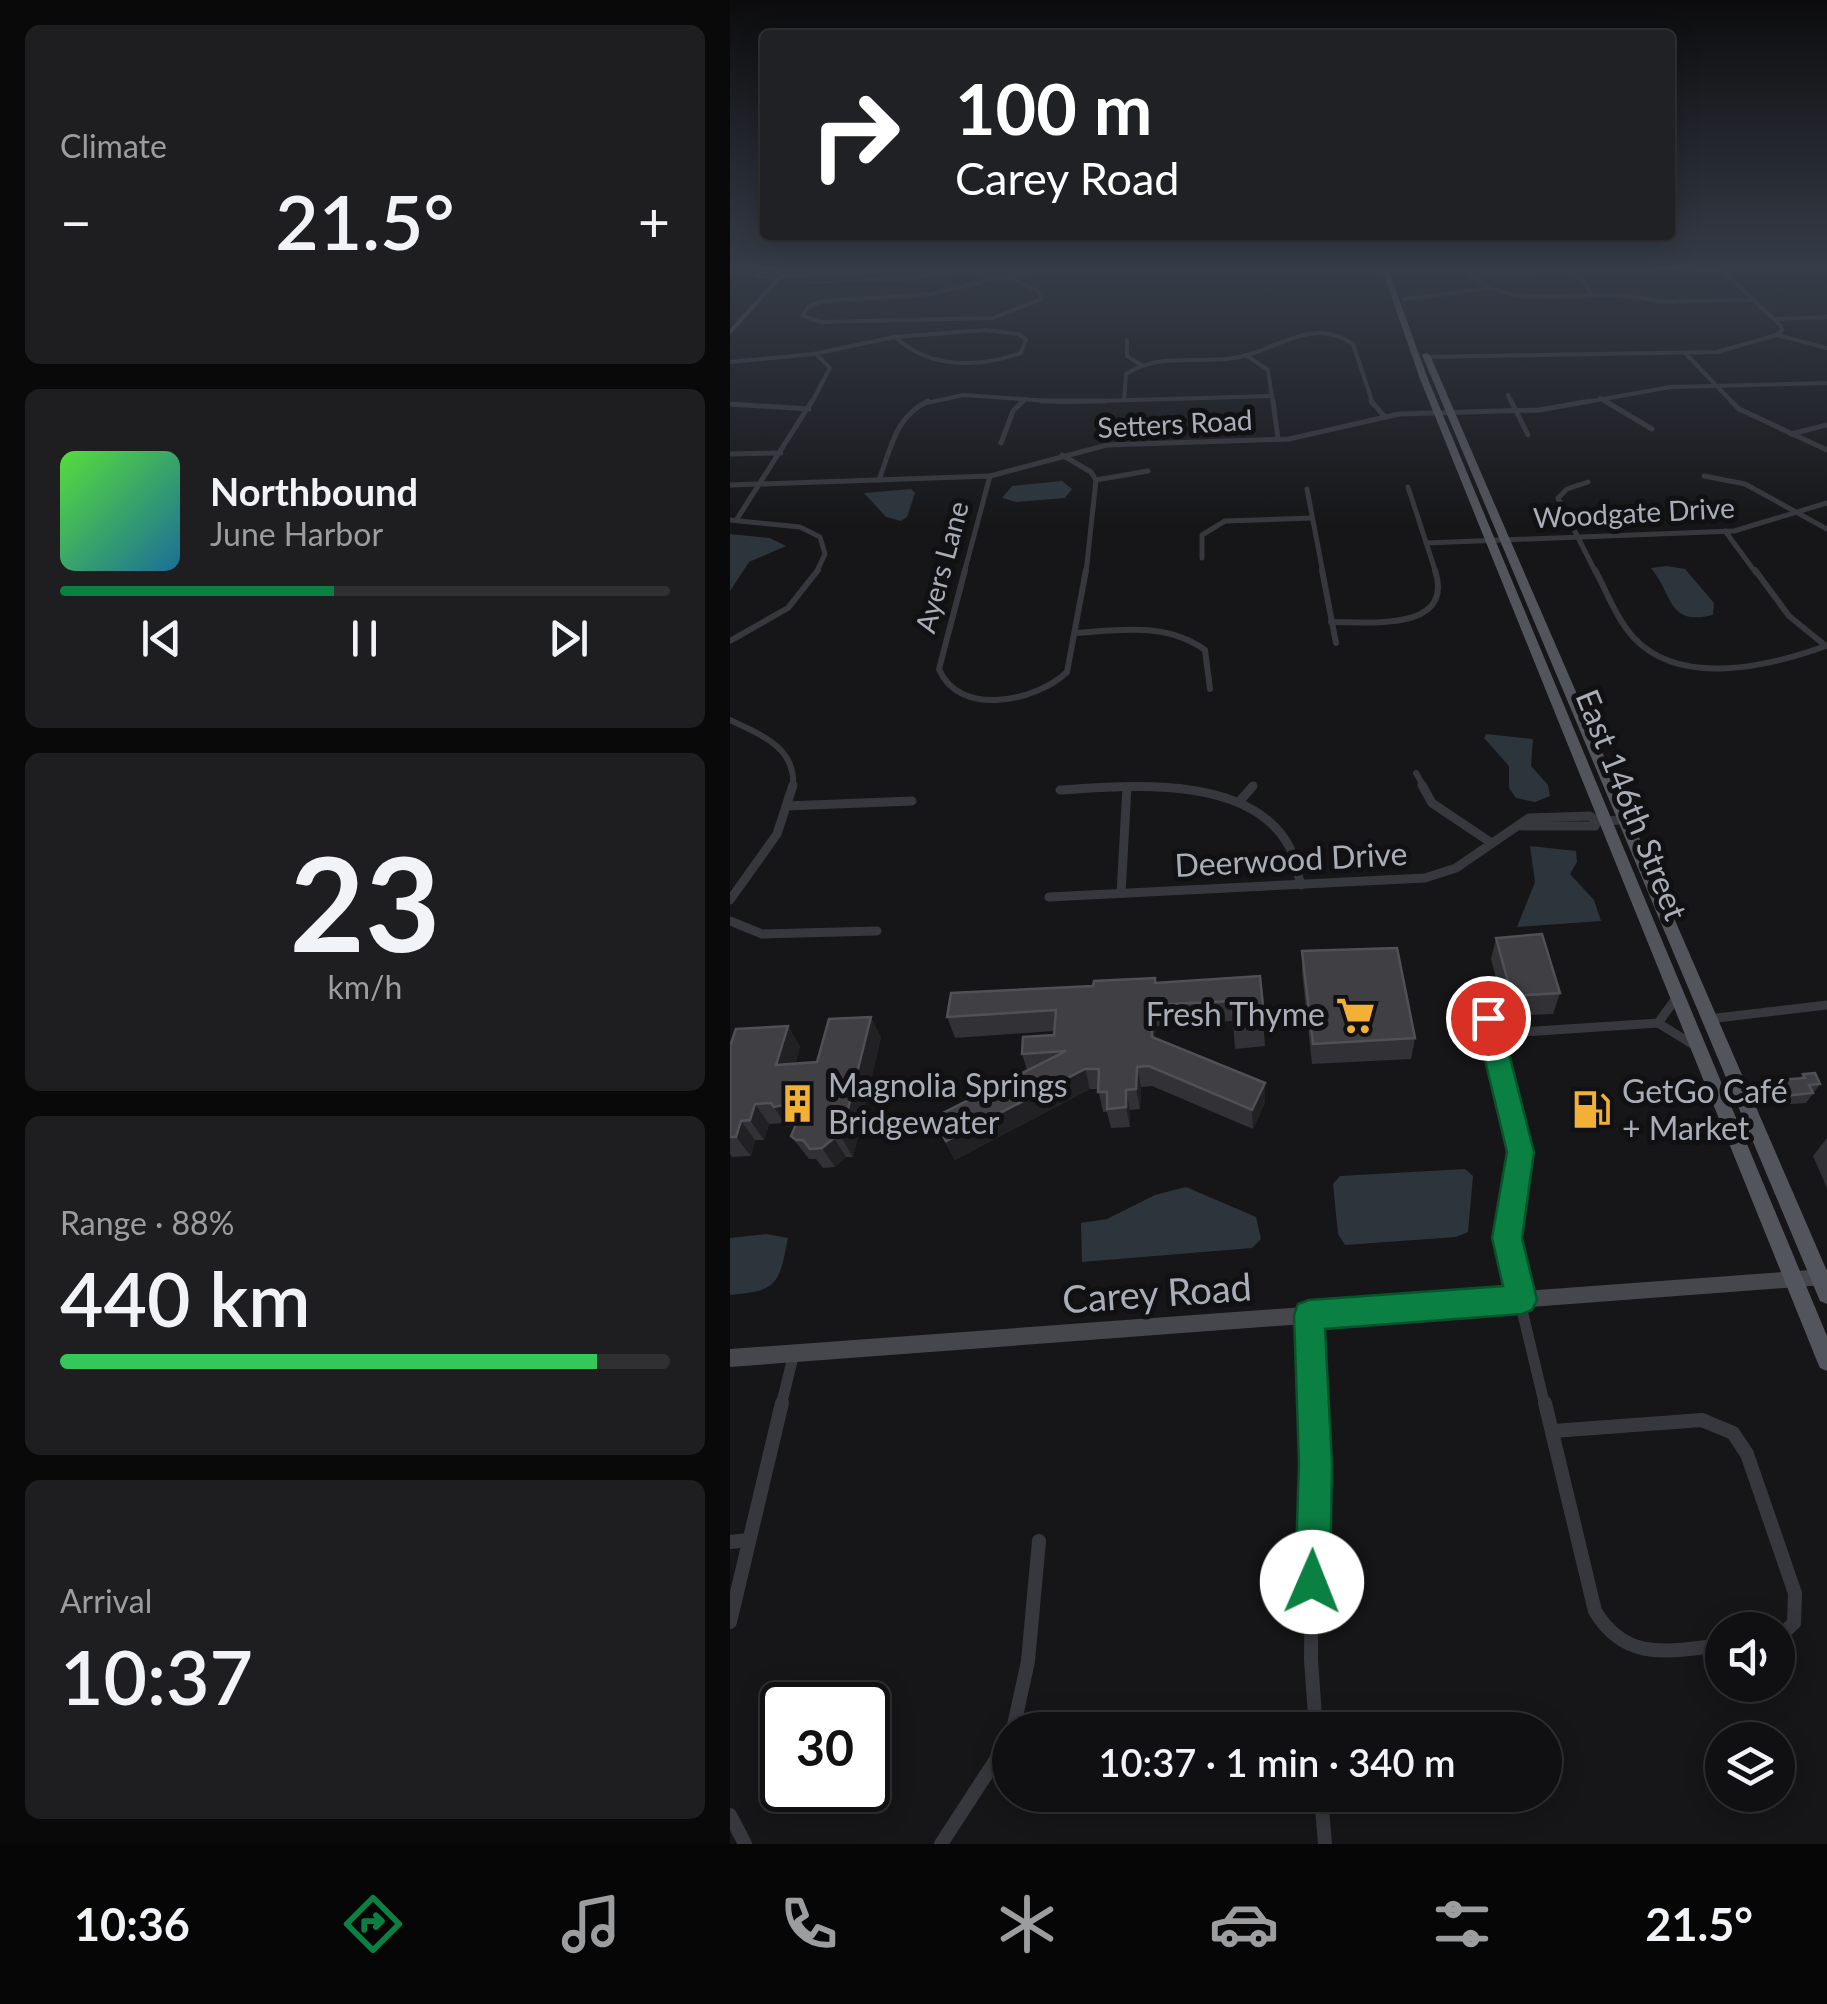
<!DOCTYPE html>
<html lang="en">
<head>
<meta charset="utf-8">
<style>
	:root { --surface:#101012; --page:#1e1e20; --text:#f1f3f6; --muted:#9c9d9f; --line:#303032; --accent:#0b8043 }
	body { margin:0; font-family:Lato,sans-serif; background:var(--page); color:var(--text); height:100vh; display:flex; flex-direction:column; font-size:38px; white-space:nowrap }
	* { box-sizing:border-box; margin:0 }
	p { font-size:32px; color:var(--muted) }
	.icon { flex:none; width:55px; height:55px; fill:none; stroke:currentColor; stroke-width:2; stroke-linecap:round; stroke-linejoin:round }
	.map { position:relative; flex:1; overflow:hidden }
	.details { display:flex; flex-direction:column; gap:25px; padding:25px; background:#09090a; width:730px }
	.details>* { flex:none }
	.hud { position:absolute; left:30px; top:30px; width:915px; height:210px; border-radius:10px; box-shadow:0 5px 25px #0003,0 0 0 2px var(--line); background:#202124; color:#fff; overflow:hidden }
	.tools { position:absolute; left:975px; top:1612px; display:grid; gap:20px }
	.tools a { display:grid; place-items:center; width:90px; height:90px; border-radius:50%; background:var(--surface); box-shadow:0 5px 25px #0003,0 0 0 2px var(--line); font-size:50px }
	.speed { position:absolute; left:30px; top:1682px; display:flex; gap:20px; font-size:50px; font-weight:700; text-align:center }
	.speed>* { display:grid; place-content:center; width:130px; height:130px; border-radius:50%; background:var(--surface); box-shadow:0 5px 25px #0003,0 0 0 2px var(--line); line-height:1 }
	.speed .limit { border:5px solid #111; border-radius:15px; background:#fff; color:#111 }
	.pin { position:absolute; display:grid; place-items:center; width:85px; height:85px; color:#fff; margin:-42px; border:5px solid #fff; border-radius:50%; box-shadow:0 2px 10px #0007 }
	.me { position:absolute; width:110px; margin:-55px; rotate:1deg; stroke-linejoin:round; filter:drop-shadow(0 0 8px #0008) }
	.turn { display:flex; align-items:center; gap:35px; height:210px; padding:0 30px; font-size:45px }
	.turn .icon { width:130px; height:130px; stroke-width:2.5 }
	.turn b { display:block; font-size:70px; line-height:85px }
	.big { font-size:75px; font-weight:600; line-height:1.1 }
	.details .widget { flex:1; display:flex; flex-direction:column; justify-content:center; gap:15px; min-width:0; padding:0 35px; border-radius:15px; background:var(--page) }
	.details .dial { align-items:center; gap:0 }
	.dial b { font-size:130px; line-height:1 }
	.song { display:flex; align-items:center; gap:30px }
	.cover { width:120px; height:120px; border-radius:15px; background:linear-gradient(135deg,hsl(110 70% 55%),hsl(200 70% 35%)) }
	.played { height:10px; border-radius:5px; background:linear-gradient(90deg,var(--accent) 45%,var(--line) 45%) }
	.keys { display:flex; justify-content:space-around; direction:ltr }
	.heat { display:flex; justify-content:space-between; align-items:center; font-size:55px; direction:ltr }
	.charge { height:15px; border-radius:8px; background:linear-gradient(90deg,#34c759 88%,var(--line) 0) }
	.trip { position:absolute; left:262px; top:1712px; width:570px; height:100px; border-radius:50px; background:var(--surface); box-shadow:0 5px 25px #0003,0 0 0 2px var(--line); font-weight:600; line-height:100px; text-align:center }
	.menu { display:flex; height:160px; justify-content:space-around; align-items:center; background:#060607; color:var(--muted) }
	.menu .icon { width:70px; height:70px }
	.menu .on { color:var(--accent) }
	.menu b { font-size:45px; color:var(--text) }
	main { display:flex; flex:1; min-height:0 }
	.map>svg:first-child { display:block }
</style>
</head>
<body>
<main>
<section class="details">
<div class="widget"><p>Climate</p>
<div class="heat"><a>−</a><b class="big">21.5°</b><a>+</a></div>
</div>
<div class="widget">
<div class="song"><i class="cover"></i><div><b>Northbound</b><p>June Harbor</p></div></div>
<div class="played"></div>
<div class="keys"><svg class="icon" aria-label="previous" viewBox="0 0 24 24"><path d="M18 5L8 12l10 7zM5 5v14"/></svg><svg class="icon" aria-label="pause" viewBox="0 0 24 24"><path d="M8 5v14M16 5v14"/></svg><svg class="icon" aria-label="next" viewBox="0 0 24 24"><path d="M6 5l10 7-10 7zM19 5v14"/></svg></div>
</div>
<div class="widget dial"><b>23</b><p>km/h</p></div>
<div class="widget"><p>Range · 88%</p><b class="big">440 km</b><div class="charge"></div></div>
<div class="widget"><p>Arrival</p><b class="big">10:37</b></div>
</section>
<div class="map">
<svg width="1097" height="1844" viewBox="0 0 1097 1844">
	<rect width="100%" height="100%" fill="#161618"/>
	<g fill="#2c353c">
		<path d="M216 269H238L168 283H65L183 276Z"/>
		<path d="M332 481 342 489 335 498 286 502 272 498 282 486Z"/>
		<path d="M181 489 185 493 177 517 171 521 156 517 134 493Z"/>
		<path d="M0 534 40 538 56 546 19 562 0 591Z"/>
		<path d="M937 566 955 569 984 603 983 615C937 626 944 596 921 568Z"/>
		<path d="M756 734 803 739 801 766 818 785 820 796 805 802 786 798 779 788V766L754 738Z"/>
		<path d="M800 846 846 851 847 862 840 874 864 900 871 921 787 927 805 882Z"/>
		<path d="M735 1169 743 1176 738 1232 726 1237 615 1245 608 1234 603 1184 610 1176Z"/>
		<path d="M456 1187 526 1217 531 1239 522 1248 352 1262 351 1223 377 1219 425 1195Z"/>
		<path d="M36 1234 58 1238C49 1284 48 1291 0 1295V1238Z"/>
	</g>
	<g fill="none" stroke-linecap="round" stroke-linejoin="round">
		<g stroke="#37383d" stroke-width="4">
			<path d="M956 269 992 271"/>
			<path d="M990 269 1050 325 1052 330 1047 335"/>
			<path d="M736 273C781 310 835 292 889 295 908 296 925 302 944 302"/>
			<path d="M736 273 836 270 847 274 863 295"/>
			<path d="M0 275 30 273"/>
			<path d="M59 276 181 269"/>
			<path d="M277 276 308 291 311 299 263 318 91 322 73 316 78 307 92 301 201 294Z"/>
			<path d="M277 276 307 269"/>
			<path d="M674 299 761 288"/>
			<path d="M940 301 1022 300"/>
			<path d="M1045 319 1097 317"/>
			<path d="M256 330 288 334 296 339 291 353C247 368 200 369 165 337Z"/>
			<path d="M1047 335 1097 348"/>
			<path d="M397 340V356L411 365"/>
			<path d="M955 353 1004 404"/>
			<path d="M516 355 538 370 543 404"/>
			<path d="M697 357 987 352 1047 335"/>
			<path d="M0 362 83 354 165 337"/>
			<path d="M778 395 782 404"/>
			<path d="M870 398 880 404"/>
			<path d="M394 400 396 374C430 352 466 364 504 358 546 352 580 315 623 344L643 404"/>
			<path d="M81 404 100 368 88 356"/>
			<path d="M192 404 233 395 333 402 542 396"/>
			<path d="M290 404 295 399"/>
			<path d="M845 404 941 387 1097 383"/>
		</g>
		<g stroke="#37383d" stroke-width="5">
			<path d="M312 401H374"/>
			<path d="M543 401 548 439"/>
			<path d="M641 401 654 416"/>
			<path d="M781 401 798 435"/>
			<path d="M875 401 922 429"/>
			<path d="M1001 401 1009 409 1097 450"/>
			<path d="M0 404 79 409"/>
			<path d="M1061 434 1097 425"/>
			<path d="M271 443 283 411 293 401"/>
			<path d="M0 454 51 453"/>
			<path d="M332 455 361 472 366 480 356 573"/>
			<path d="M974 476 1015 484 1097 529"/>
			<path d="M149 480C161 448 165 417 198 401"/>
			<path d="M366 480 418 471"/>
			<path d="M858 482 837 489 828 498 866 573"/>
			<path d="M0 485 260 476 377 445 559 439 669 414 809 410 860 401"/>
			<path d="M678 487 706 573"/>
			<path d="M577 489 593 573"/>
			<path d="M7 519 82 401"/>
			<path d="M0 520 70 527 90 537 95 554 86 573"/>
			<path d="M995 531 1026 573"/>
			<path d="M696 543 1004 531 1097 503"/>
			<path d="M472 558V535L495 521 582 518"/>
			<path d="M234 573 260 476"/>
		</g>
		<g stroke="#37383d" stroke-width="6">
			<path d="M235 570 209 669C229 718 307 701 337 672L356 570"/>
			<path d="M592 570 606 643"/>
			<path d="M865 570C877 592 887 620 904 638 951 688 1040 666 1096 646L1059 616 1025 570"/>
			<path d="M601 622C640 622 725 632 705 570"/>
			<path d="M346 633C391 630 436 622 475 650L480 689"/>
			<path d="M0 641 58 608 88 570"/>
			<path d="M0 720C31 735 66 747 63 787"/>
			<path d="M686 773 694 787"/>
			<path d="M384 787H427"/>
		</g>
		<g stroke="#37383d" stroke-width="9">
			<path d="M692 785 702 803 760 842"/>
			<path d="M330 790C399 786 521 773 560 848 565 858 567 873 571 885"/>
			<path d="M509 802 523 786"/>
			<path d="M56 806 182 801"/>
			<path d="M792 826H865L867 821 894 820"/>
			<path d="M391 893 397 787"/>
			<path d="M319 897 695 878 726 868 799 818 860 816 867 821"/>
			<path d="M0 900 47 834 63 785"/>
			<path d="M0 921 32 934 147 931"/>
			<path d="M751 993 767 1060"/>
			<path d="M978 1019 1097 1005"/>
			<path d="M928 1023 947 997"/>
			<path d="M762 1034 928 1023 967 1047"/>
		</g>
		<g stroke="#37383d" stroke-width="11">
			<path d="M767 1057 790 1152 778 1252 815 1406"/>
			<path d="M579 1315 583 1406"/>
			<path d="M51 1406 64 1353"/>
		</g>
		<g stroke="#37383d" stroke-width="14">
			<path d="M583 1403 581 1660 586 1730"/>
			<path d="M815 1403 865 1611C896 1663 940 1651 992 1645"/>
			<path d="M823 1431 972 1420 1003 1433 1017 1454 1065 1593 1064 1623 1048 1638"/>
			<path d="M0 1542 18 1540"/>
			<path d="M0 1622 52 1403"/>
			<path d="M283 1730 298 1661 309 1541"/>
			<path d="M591 1795 595 1844"/>
			<path d="M0 1815 15 1844"/>
			<path d="M211 1844 280 1738"/>
		</g>
		<g fill="#45474d" fill-rule="evenodd">
			<path d="M38 269H46L33 276 47 277 58 273 52 269H59L65 273 50 280 0 335V329L44 280 23 277Z"/>
			<path d="M1094 1269 1097 1270V1284L1094 1285 0 1367V1349Z"/>
		</g>
		<g fill="#53555c" fill-rule="evenodd">
			<path d="M652 269H658L698 379 1097 1336V1371L1090 1368 1087 1361 690 379Z"/>
			<path d="M696 353 700 355 1097 1271V1304L1090 1301 692 355Z"/>
		</g>
	</g>
	<g fill="#323236">
		<path d="M766 938 830 993 823 1014 776 1016 761 959Z"/>
		<path d="M572 951 685 1038 681 1059 582 1064 572 972Z"/>
		<path d="M530 976 535 1046 505 1049 503 1021 425 1026V1038L535 1083V1103L523 1129 422 1086 411 1087 410 1109 400 1110V1127L381 1128 377 1112H373L368 1089H360L225 1160 203 1118 297 1070 292 1054 324 1035V1031L225 1038 217 1017 426 983Z"/>
		<path d="M58 1026 70 1047 65 1064 87 1062 151 1037 123 1157H116L105 1167 93 1168 86 1159H79L61 1136 66 1125 57 1127 54 1123 39 1124 34 1140H25L21 1156 2 1157 0 1154V1046Z"/>
		<path d="M1073 1074 1090 1084 1076 1103 1047 1105 1040 1090 1047 1080 1070 1078Z"/>
		<path d="M1097 1138V1188L1083 1156Z"/>
	</g>
	<g fill="#212124">
		<path d="M422 1005 425 1026V1057L422 1037Z"/>
		<path d="M141 1017 151 1037 123 1157 111 1137Z"/>
		<path d="M58 1026 70 1047 59 1085 46 1065Z"/>
		<path d="M407 1067 411 1087 410 1109 406 1089Z"/>
		<path d="M355 1069 360 1089 225 1160 216 1141Z"/>
		<path d="M535 1083V1103L523 1129 522 1110Z"/>
		<path d="M396 1090 400 1110V1127L396 1107Z"/>
		<path d="M76 1101 89 1121 57 1127 44 1107Z"/>
		<path d="M25 1104 39 1124 34 1140 20 1120Z"/>
		<path d="M11 1121 25 1140 21 1156 6 1137Z"/>
		<path d="M104 1138 116 1157 105 1167 92 1148Z"/>
	</g>
	<g fill="#3f3f44" stroke="#4f5156" stroke-width="2.5">
		<path d="M812 934 830 993 782 996 766 938Z"/>
		<path d="M667 948 685 1038 583 1044 572 951Z"/>
		<path d="M530 976 535 1026 504 1028 502 1001 422 1005V1037L535 1083 522 1110 419 1066 407 1067 406 1089 396 1090V1107L377 1109V1092H368L369 1069H355L216 1141 203 1118 336 1051 292 1054 293 1037 324 1035 326 1010 217 1017 221 993 363 986 364 981 425 978V983Z"/>
		<path d="M141 1017 111 1137 104 1138 92 1148 80 1149 73 1140H66L61 1136 76 1101 44 1107 41 1103 25 1104 20 1120 11 1121 6 1137H0V1046L6 1029 58 1026 46 1065 87 1062 99 1019Z"/>
		<path d="M1085 1073 1090 1084 1079 1085 1083 1093 1054 1096 1047 1080 1075 1078 1073 1074Z"/>
	</g>
	<linearGradient id="sky" x2="0" y2="1"><stop stop-color="#0c0c0d"/><stop offset="0.51" stop-color="#363c48"/><stop offset="1" stop-color="#363c48" stop-opacity="0"/></linearGradient>
	<rect width="1097" height="527" fill="url(#sky)"/>
	<path fill="#0b8043" stroke="#07532c" stroke-width="2.5" d="M758 1009 766 1011 770 1018 804 1152 792 1238 807 1300 802 1310 792 1314 595 1329 602 1464 600 1582 595 1594 582 1599 570 1594 565 1582 569 1464 564 1315 568 1304 579 1300 773 1286 762 1238 777 1152 745 1018 749 1011Z"/>
	<defs>
		<symbol id="supermarket-bare" viewBox="-9 -9 18 18"><path d="M-6-5.5h2.5l.6 2H6L4.5 2H-2.5L-4.4-4H-6ZM-1.5 3.2a1.3 1.3 0 1 0 .1 0ZM3 3.2a1.3 1.3 0 1 0 .1 0Z" fill="#f2b134" stroke="#111113" stroke-width="2.5" paint-order="stroke"/></symbol>
		<symbol id="building-bare" viewBox="-9 -9 18 18"><path d="M-4-6H4V6H1V3H-1V6H-4ZM-2.5-4.3h1.7v1.8h-1.7ZM.8-4.3h1.7v1.8H.8ZM-2.5-1h1.7V.8h-1.7ZM.8-1h1.7V.8H.8Z" fill="#f2b134" stroke="#111113" stroke-width="2.5" paint-order="stroke"/></symbol>
		<symbol id="fuel-bare" viewBox="-9 -9 18 18"><path d="M-5.5-6h7V0h2V4h1.3V-2.5L3-4.5l.8-.8L6-3V5H2.5V1h-1V6h-7ZM-4.2-4.7v3.2H.2V-4.7Z" fill="#f2b134" stroke="#111113" stroke-width="2.5" paint-order="stroke"/></symbol>
	</defs>
	<g fill-rule="evenodd">
		<use href="#supermarket-bare" x="598" y="988" width="55" height="55"/>
		<use href="#building-bare" x="40" y="1076" width="55" height="55"/>
		<use href="#fuel-bare" x="834" y="1082" width="55" height="55"/>
	</g>
	<g text-anchor="middle" stroke-width="10" stroke-linejoin="round" paint-order="stroke">
		<g font-size="28" fill="#a8adb8" stroke="#111113">
			<text transform="translate(445 424) rotate(-3)" y="10">Setters Road</text>
			<text transform="translate(904 513) rotate(-3)" y="10">Woodgate Drive</text>
			<text transform="translate(212 567) rotate(-75)" y="10">Ayers Lane</text>
		</g>
		<g font-size="32" fill="#a8adb8" stroke="#111113">
			<text transform="translate(901 805) rotate(68)" y="11">East 146th Street</text>
			<text transform="translate(561 860) rotate(-3)" y="11">Deerwood Drive</text>
		</g>
		<g font-size="32" fill="#a8adb8" stroke="#111113" text-anchor="start">
			<text x="595" y="1026" text-anchor="end">Fresh Thyme</text>
			<text x="98" y="1097">Magnolia Springs<tspan x="98" dy="37">Bridgewater</tspan></text>
			<text x="892" y="1103">GetGo Café<tspan x="892" dy="37">+ Market</tspan></text>
		</g>
		<g font-size="38" fill="#a8adb8" stroke="#111113">
			<text transform="translate(427 1294) rotate(-4)" y="13">Carey Road</text>
		</g>
	</g>
</svg>
<div class="tools">
<a><svg class="icon" aria-label="sound" viewBox="0 0 24 24"><path d="M4 9h4l5-4v14l-5-4H4zM17 9q2 3 0 6"/></svg></a>
<a><svg class="icon" aria-label="layers" viewBox="0 0 24 24"><path d="M12 4l9 5-9 5-9-5zM3 14l9 5 9-5"/></svg></a>
</div>
<div class="speed"><div class="limit">30</div></div>
<div class="pin" style="left:758px;top:1018px;background:#d93025"><svg class="icon" aria-label="arrive" viewBox="0 0 24 24"><path d="M6 21V4h12l-3 4 3 4H6"/></svg></div>
<svg class="me" style="left:582px;top:1582px" viewBox="-20 -20 40 40"><circle r="19" fill="#fff"/><path d="M0-13L10 11 0 6-10 11z" fill="#0b8043"/></svg>
<div class="trip">10:37 · 1 min · 340 m</div>
<div class="hud">
<div class="turn"><svg class="icon" aria-label="right" viewBox="0 0 24 24"><path d="M7 20v-9h11M14 6l5 5-5 5"/></svg><div><b>100 m</b>Carey Road</div></div>
</div>
</div>
</main>
<nav class="menu">
<b>10:36</b>
<svg class="icon on" aria-label="directions" viewBox="0 0 24 24"><path d="M12 3l9 9-9 9-9-9zM9 14v-3h6M13 9l2 2-2 2"/></svg>
<svg class="icon" aria-label="music" viewBox="0 0 24 24"><path d="M9 18V5l10-2v13"/><circle cx="6" cy="18" r="3"/><circle cx="16" cy="16" r="3"/></svg>
<svg class="icon" aria-label="phone" viewBox="0 0 24 24"><path d="M5 4h4l2 5-3 2q2 4 5 5l2-3 5 2v4C11 20 4 13 5 4z"/></svg>
<svg class="icon" aria-label="climate" viewBox="0 0 24 24"><path d="M12 3v18M4 7l16 10M4 17L20 7"/></svg>
<svg class="icon" aria-label="car" viewBox="0 0 24 24"><path d="M5 17H2v-5l4-1 3-4h7l3 4 3 1v5h-3M9 17h6M6 11h13"/><circle cx="7" cy="17" r="2"/><circle cx="17" cy="17" r="2"/></svg>
<svg class="icon" aria-label="filters" viewBox="0 0 24 24"><path d="M4 7h16M4 17h16"/><circle cx="9" cy="7" r="2"/><circle cx="15" cy="17" r="2"/></svg>
<b>21.5°</b>
</nav>
</body>
</html>
